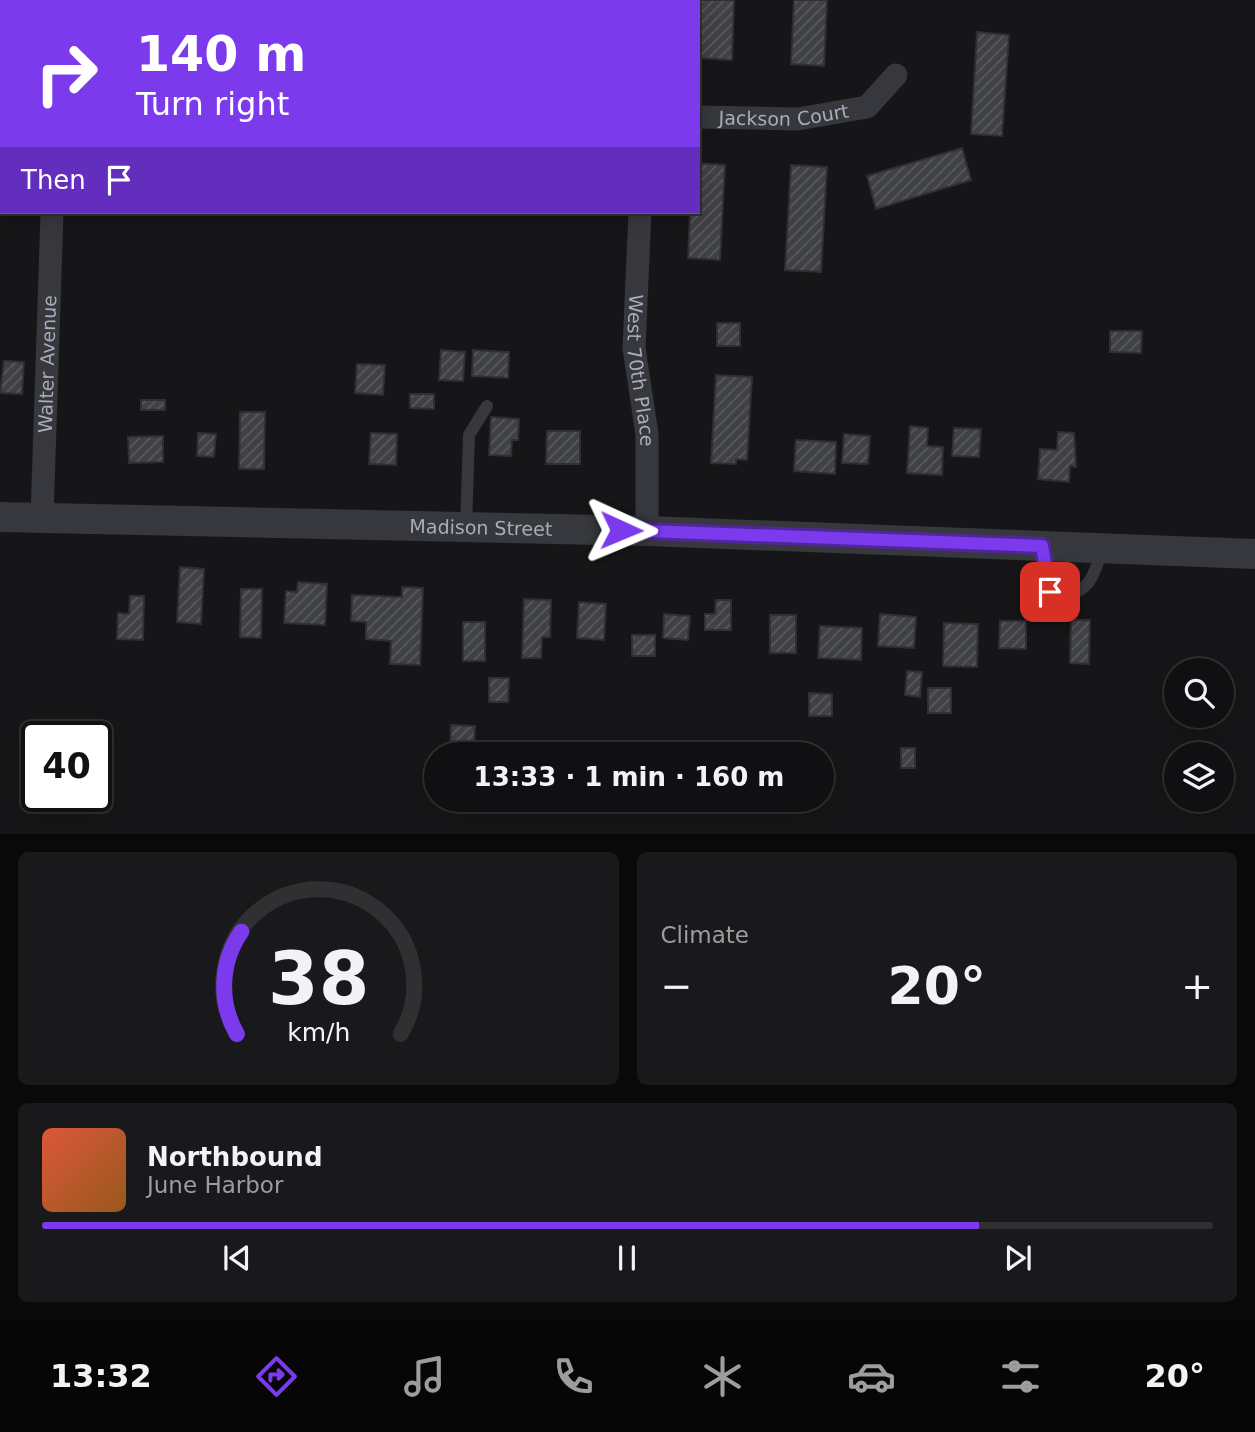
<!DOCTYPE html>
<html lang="en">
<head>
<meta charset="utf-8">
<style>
	:root { --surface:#101012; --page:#19191b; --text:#f1f3f6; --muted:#9c9d9f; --line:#303032; --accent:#7c3aed }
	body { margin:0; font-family:"DejaVu Sans",sans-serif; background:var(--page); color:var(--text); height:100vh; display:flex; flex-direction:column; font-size:26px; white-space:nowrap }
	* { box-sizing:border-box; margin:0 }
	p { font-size:23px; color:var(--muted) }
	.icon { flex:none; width:38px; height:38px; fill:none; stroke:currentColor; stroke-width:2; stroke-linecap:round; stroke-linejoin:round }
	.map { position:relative; height:834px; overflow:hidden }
	.sheet { display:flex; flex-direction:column; gap:18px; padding:18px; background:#09090a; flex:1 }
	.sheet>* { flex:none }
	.hud { position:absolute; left:0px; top:0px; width:700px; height:214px; box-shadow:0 4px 18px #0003,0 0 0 2px var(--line); background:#7c3aed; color:#fff; overflow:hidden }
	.tools { position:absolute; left:1164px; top:658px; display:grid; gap:14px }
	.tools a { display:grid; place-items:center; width:70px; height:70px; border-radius:50%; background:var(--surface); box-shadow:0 4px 18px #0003,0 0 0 2px var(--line); font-size:35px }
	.speed { position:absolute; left:21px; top:721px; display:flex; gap:14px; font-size:35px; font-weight:700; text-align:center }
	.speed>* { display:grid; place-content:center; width:91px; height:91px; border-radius:50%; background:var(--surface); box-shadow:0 4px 18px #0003,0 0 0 2px var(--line); line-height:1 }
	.speed .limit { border:4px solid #111; border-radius:10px; background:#fff; color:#111 }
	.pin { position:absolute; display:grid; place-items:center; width:60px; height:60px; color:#fff; margin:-30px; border-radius:14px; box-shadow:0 4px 10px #0006 }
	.me { position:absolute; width:77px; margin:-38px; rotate:91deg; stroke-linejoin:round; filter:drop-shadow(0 0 5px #0008) }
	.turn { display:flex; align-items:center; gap:24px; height:147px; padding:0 21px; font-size:32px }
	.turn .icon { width:91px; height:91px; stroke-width:2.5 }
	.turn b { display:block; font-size:49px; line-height:60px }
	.then { display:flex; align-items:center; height:66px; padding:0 21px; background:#0003; gap:14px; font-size:26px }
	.big { font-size:52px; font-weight:600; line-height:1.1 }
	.sheet .widget { flex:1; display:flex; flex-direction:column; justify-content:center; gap:10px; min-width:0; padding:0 24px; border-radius:10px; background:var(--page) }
	.sheet .dial { align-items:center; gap:0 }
	.dial svg { height:182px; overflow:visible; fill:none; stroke:var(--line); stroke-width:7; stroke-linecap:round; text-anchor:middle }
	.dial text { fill:var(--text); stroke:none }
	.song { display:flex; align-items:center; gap:21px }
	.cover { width:84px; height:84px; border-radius:10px; background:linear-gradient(135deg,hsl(10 70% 55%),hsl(30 70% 35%)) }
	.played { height:7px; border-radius:4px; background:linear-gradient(90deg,var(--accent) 80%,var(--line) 80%) }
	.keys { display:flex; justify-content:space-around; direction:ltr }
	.heat { display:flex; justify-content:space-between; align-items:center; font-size:38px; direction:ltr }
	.sheet .tiles { flex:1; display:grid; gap:18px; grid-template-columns:1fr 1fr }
	.widget:last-child { grid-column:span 2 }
	.trip { position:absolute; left:424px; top:742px; width:410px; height:70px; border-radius:35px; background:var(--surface); box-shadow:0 4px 18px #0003,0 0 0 2px var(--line); font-weight:600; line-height:70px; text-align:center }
	.dock { display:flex; height:112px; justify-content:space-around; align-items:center; background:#060607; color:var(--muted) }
	.dock .icon { width:49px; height:49px }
	.dock .active { color:var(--accent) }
	.dock b { font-size:32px; color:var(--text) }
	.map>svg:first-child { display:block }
</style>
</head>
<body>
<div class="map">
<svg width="1255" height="834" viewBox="0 0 1255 834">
	<defs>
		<pattern id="building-hatch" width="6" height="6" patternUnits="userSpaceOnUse" patternTransform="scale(1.75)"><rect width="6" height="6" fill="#404145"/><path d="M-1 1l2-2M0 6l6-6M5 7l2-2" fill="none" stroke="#595a5e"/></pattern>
	</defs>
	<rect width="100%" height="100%" fill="#161618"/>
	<g fill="url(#building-hatch)" stroke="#303034" stroke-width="2">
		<path d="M699 0H734L732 60 698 58Z"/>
		<path d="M794 0H827L824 66 791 64Z"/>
		<path d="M977 32 1009 35 1002 136 971 134Z"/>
		<path d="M962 148 971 180 876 209 867 176Z"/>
		<path d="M698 163 725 165 720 260 688 258 690 212H698Z"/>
		<path d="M791 165 827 167 821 272 785 270Z"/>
		<rect x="717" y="323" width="23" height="23"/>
		<path d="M1110 331H1142L1141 353 1110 352Z"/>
		<path d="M441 350 465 352 463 381 439 380Z"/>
		<path d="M473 350 509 352 508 378 472 376Z"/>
		<path d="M4 361 24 362 22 394 0 393Z"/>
		<path d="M357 364 385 365 383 395 355 393Z"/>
		<path d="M716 375 752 377 747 460 736 459V464L711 463Z"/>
		<path d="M410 394H434V409L410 408Z"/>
		<rect x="141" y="400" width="24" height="10"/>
		<path d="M240 412H265L264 469H239Z"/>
		<path d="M491 417 519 419 518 440H512L511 456 489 455Z"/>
		<path d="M910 426 928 428 927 446 943 447 942 475 907 473Z"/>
		<path d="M954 428 981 429 979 457 952 456Z"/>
		<path d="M547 431H580V464H546Z"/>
		<path d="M1058 432 1074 433 1076 467 1070 466 1069 482 1038 479 1040 449 1057 450Z"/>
		<path d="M198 433 216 434 214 457 197 456Z"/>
		<path d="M371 433 397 434 396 465 369 464Z"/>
		<path d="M844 434 870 436 868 464 842 463Z"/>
		<path d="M163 436V462L129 463 128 437Z"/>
		<path d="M796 440 836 442 835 474 794 471Z"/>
		<path d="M180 567 204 569 201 624 177 622Z"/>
		<path d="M298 582 327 584 325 625 284 623 286 591 297 592Z"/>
		<path d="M402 587 423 588 420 665 390 664 391 641 366 639V622L351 621 352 595 402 597Z"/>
		<path d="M241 589H262L261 638 240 637Z"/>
		<path d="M130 596H144L143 640 117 639 118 613 129 614Z"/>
		<path d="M524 599 551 600 550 637H542L541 658H522Z"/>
		<path d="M716 600H731V630H705V614H715Z"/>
		<path d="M579 602 606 604 604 640 577 638Z"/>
		<path d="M664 614 690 616 688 640 663 638Z"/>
		<path d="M880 614 916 617 914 648 878 646Z"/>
		<rect x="770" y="615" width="26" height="38"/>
		<path d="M1071 620H1090L1089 664 1070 663Z"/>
		<path d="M1000 621H1026V649L999 648Z"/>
		<rect x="463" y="622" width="22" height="39"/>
		<path d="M944 623 978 624 977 667 943 666Z"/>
		<path d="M820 626 862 628 861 660 818 658Z"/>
		<rect x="632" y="635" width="23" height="21"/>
		<path d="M907 671 922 672 920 697 905 695Z"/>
		<path d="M489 678H509L508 702H489Z"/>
		<rect x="928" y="688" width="23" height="25"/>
		<path d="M809 693 832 694V716H809Z"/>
		<path d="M451 725 475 726 474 752 483 754H450Z"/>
		<rect x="901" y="748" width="14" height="20"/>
	</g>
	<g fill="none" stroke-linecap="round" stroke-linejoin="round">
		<g stroke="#37383d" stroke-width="12">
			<path d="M466 526 469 435 487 406"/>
			<path d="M1042 546 1050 592C1087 600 1093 579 1102 549"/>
		</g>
		<g stroke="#37383d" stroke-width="23">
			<path d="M64 2 65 0"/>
			<path d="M651 2V0"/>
			<path id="s1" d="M698 117 798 119 867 107 896 75"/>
			<path id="s2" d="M640 212 634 348 647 434V531"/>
			<path id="s3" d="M42 518 52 212"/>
		</g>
		<path stroke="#37383d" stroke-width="30" id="s4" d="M0 517 647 531 1255 554"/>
	</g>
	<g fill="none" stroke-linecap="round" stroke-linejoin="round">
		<defs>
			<path id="route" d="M621 530 1042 546 1050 592"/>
		</defs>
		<use href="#route" stroke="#51269a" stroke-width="18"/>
		<use href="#route" stroke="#7c3aed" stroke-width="12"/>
	</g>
	<g text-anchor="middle" stroke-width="5" stroke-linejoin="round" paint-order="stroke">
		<g font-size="19" fill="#a8adb8" stroke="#111113">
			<text dy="7" stroke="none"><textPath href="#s1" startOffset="86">Jackson Court</textPath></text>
			<text dy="7" stroke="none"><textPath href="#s3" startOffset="154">Walter Avenue</textPath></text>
			<text dy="7" stroke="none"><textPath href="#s2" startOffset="159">West 70th Place</textPath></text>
			<text dy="7" stroke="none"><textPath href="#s4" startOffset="481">Madison Street</textPath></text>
		</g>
	</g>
</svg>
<div class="tools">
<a><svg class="icon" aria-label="search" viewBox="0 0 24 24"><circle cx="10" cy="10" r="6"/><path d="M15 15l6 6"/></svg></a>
<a><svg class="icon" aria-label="layers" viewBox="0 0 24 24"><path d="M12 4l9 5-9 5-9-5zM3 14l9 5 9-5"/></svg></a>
</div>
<div class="speed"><div class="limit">40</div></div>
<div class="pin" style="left:1050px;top:592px;background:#d93025"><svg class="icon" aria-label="arrive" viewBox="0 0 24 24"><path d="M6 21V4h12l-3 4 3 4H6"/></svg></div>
<svg class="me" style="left:621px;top:530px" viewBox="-20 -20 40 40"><path d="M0-17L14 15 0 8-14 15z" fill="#7c3aed" stroke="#fff" stroke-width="4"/></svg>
<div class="trip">13:33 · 1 min · 160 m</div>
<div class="hud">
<div class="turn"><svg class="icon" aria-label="right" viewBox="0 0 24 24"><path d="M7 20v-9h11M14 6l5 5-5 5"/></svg><div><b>140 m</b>Turn right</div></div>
<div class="then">Then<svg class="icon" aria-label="arrive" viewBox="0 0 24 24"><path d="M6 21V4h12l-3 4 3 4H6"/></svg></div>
</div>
</div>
<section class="sheet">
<div class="tiles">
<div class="widget dial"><svg viewBox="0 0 100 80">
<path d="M14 69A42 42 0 1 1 86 69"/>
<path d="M14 69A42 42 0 0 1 16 24" stroke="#7c3aed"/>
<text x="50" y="56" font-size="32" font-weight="700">38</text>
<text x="50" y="72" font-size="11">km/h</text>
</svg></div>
<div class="widget"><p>Climate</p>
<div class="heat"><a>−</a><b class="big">20°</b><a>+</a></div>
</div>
<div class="widget">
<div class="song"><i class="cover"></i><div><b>Northbound</b><p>June Harbor</p></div></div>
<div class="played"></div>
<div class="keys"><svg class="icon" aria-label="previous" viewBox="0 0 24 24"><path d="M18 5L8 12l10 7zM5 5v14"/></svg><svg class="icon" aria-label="pause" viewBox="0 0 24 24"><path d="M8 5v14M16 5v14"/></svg><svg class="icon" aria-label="next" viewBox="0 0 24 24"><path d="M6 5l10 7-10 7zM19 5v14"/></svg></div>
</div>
</div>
</section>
<nav class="dock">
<b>13:32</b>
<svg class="icon active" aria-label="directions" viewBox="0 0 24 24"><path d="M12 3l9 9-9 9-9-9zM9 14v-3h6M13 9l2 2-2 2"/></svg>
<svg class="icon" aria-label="music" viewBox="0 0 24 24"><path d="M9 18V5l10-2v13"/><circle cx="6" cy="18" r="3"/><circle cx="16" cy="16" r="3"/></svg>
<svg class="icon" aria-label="phone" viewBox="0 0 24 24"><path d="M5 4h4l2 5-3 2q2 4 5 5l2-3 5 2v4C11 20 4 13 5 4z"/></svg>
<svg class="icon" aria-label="climate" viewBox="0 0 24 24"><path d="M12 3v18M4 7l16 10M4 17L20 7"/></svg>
<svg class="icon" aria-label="car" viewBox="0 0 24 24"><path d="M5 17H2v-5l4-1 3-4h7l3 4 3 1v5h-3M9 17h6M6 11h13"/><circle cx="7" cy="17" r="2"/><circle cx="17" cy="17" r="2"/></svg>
<svg class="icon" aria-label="filters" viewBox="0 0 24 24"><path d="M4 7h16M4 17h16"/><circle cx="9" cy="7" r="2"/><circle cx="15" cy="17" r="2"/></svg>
<b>20°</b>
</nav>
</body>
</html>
